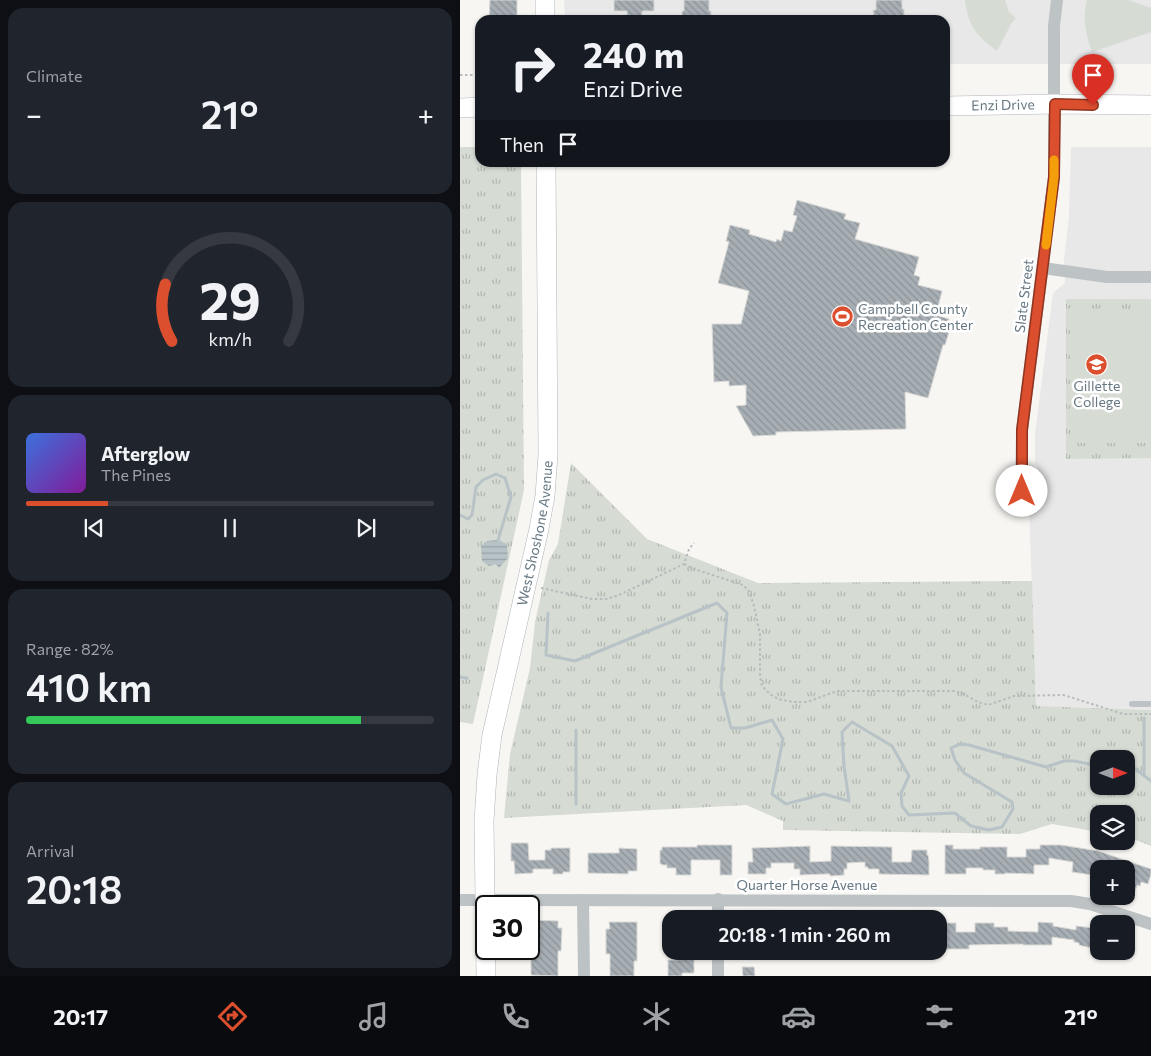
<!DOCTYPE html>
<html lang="en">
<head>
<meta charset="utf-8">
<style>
	:root { --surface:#171b24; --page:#20242c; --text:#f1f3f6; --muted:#9ea1a6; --line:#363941; --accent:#dc4f2e }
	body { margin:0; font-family:Commissioner,sans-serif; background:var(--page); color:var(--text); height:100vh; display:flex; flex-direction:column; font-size:19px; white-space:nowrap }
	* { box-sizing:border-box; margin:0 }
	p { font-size:16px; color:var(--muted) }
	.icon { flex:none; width:28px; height:28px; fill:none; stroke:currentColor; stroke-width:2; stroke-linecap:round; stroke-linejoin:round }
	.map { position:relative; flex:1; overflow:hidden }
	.panel { display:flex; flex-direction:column; gap:8px; padding:8px; background:#0d0f14; width:460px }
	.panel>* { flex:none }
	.banner { position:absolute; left:15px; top:15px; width:475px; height:152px; border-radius:15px; box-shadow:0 1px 4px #0004; background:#171b24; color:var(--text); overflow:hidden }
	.needle { width:32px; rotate:90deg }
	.fabs { position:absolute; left:630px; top:750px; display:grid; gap:10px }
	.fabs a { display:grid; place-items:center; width:45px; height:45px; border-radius:10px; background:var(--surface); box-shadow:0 1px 4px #0004; font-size:25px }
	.speed { position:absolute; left:15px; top:895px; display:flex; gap:10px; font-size:25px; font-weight:700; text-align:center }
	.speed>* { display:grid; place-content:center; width:65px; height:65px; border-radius:50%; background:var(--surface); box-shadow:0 1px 4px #0004; line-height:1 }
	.speed .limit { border:2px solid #111; border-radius:8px; background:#fff; color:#111 }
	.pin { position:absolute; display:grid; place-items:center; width:42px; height:42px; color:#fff; margin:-51px -21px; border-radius:50% 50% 50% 0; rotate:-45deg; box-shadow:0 0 5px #0007 }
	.pin .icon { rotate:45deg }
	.me { position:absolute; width:55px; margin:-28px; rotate:0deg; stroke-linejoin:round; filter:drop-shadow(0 0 4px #0008) }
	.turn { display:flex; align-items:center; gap:18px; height:105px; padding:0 25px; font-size:22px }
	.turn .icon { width:65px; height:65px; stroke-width:2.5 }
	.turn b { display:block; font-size:35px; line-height:42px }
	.then { display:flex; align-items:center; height:48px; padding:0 25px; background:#0003; gap:10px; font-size:19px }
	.big { font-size:38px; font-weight:600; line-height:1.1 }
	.panel .widget { flex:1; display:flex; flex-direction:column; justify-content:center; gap:8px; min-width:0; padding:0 18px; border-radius:15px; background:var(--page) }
	.panel .dial { align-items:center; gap:0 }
	.dial svg { height:130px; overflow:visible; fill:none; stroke:var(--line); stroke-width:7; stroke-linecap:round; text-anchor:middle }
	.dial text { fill:var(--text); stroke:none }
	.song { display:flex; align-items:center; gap:15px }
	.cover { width:60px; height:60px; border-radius:8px; background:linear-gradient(135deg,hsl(220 70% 55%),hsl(290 70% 35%)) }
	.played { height:5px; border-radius:2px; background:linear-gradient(90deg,var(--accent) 20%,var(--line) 20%) }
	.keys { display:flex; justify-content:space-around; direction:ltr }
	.heat { display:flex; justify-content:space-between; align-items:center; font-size:28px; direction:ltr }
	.charge { height:8px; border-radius:4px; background:linear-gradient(90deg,#34c759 82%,var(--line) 0) }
	.trip { position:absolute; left:202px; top:910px; width:285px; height:50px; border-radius:15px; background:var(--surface); box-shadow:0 1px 4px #0004; font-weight:600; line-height:50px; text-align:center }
	.tabs { display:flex; height:80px; justify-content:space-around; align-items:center; background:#090b0e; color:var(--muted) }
	.tabs .icon { width:35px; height:35px }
	.tabs .active { color:var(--accent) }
	.tabs b { font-size:22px; color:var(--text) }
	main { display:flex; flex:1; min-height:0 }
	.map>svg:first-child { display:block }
</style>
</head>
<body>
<main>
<section class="panel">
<div class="widget"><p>Climate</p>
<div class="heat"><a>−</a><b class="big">21°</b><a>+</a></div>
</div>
<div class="widget dial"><svg viewBox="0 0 100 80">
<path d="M14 69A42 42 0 1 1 86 69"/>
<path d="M14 69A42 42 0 0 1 10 34" stroke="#dc4f2e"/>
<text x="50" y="56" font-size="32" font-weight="700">29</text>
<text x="50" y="72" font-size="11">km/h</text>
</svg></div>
<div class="widget">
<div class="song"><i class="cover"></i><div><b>Afterglow</b><p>The Pines</p></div></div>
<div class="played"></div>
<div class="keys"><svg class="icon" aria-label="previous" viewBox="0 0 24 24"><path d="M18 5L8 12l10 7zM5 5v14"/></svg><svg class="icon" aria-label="pause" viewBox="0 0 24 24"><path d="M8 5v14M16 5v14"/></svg><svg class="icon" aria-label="next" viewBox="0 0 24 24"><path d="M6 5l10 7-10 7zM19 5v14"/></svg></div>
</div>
<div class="widget"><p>Range · 82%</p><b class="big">410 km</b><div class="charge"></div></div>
<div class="widget"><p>Arrival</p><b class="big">20:18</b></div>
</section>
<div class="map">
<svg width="691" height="976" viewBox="0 0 691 976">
	<defs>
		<pattern id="grass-tufts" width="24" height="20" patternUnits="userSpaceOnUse" patternTransform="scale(1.25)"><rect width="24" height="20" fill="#d6dbd3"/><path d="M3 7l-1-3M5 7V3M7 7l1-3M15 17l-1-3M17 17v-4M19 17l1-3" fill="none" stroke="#b1b6b1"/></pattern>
		<pattern id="water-rules" width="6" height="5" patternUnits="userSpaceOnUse" patternTransform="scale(1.25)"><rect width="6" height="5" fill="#b7c3c7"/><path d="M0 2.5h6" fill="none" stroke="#99a3a7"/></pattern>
		<pattern id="building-back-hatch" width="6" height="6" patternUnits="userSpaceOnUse" patternTransform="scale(1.25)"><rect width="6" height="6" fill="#a7afb4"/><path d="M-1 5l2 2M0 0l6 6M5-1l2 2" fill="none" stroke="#8c9398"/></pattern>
	</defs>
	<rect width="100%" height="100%" fill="#f7f6f3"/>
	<g fill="#e7e8e7">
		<path d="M104 0H691V64H485V20H105Z"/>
		<path d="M611 147H691V710L576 706 569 505 580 504 579 470 575 463V434L593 293 605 283 604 260 609 216Z"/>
	</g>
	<g fill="url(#grass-tufts)" fill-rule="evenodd">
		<path d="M0 147H20V162L61 163 64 490 13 724 0 722Z"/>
		<path d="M606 299H691V458L606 459Z"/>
		<path d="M111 463 187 539 298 583 572 581 576 706 691 710V846L666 836V814H639V832L592 824 560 834 323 830V821L286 805 44 818 50 754 70 668 75 622 89 560 98 544ZM639 759H666V786H639Z"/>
	</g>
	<g fill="#d6dbd3">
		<path d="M505 0H545L549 12 556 18 551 24 537 51C516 35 508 26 505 0Z"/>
		<path d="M627 0H668L691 8V32L632 52C626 34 622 19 627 0Z"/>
		<path d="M610 314H691V443H611Z"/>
	</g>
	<path fill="url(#water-rules)" d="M38 540 47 544 48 558 39 568 36 564 29 566 22 561 21 546 27 541Z"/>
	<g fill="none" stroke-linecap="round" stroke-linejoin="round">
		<g stroke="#b7c3c7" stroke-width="3">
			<path d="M0 515 8 519 12 515 16 487 23 480 36 474 45 478 51 497 38 540 39 543"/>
			<path d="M88 613 86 655 115 661 257 603 267 613 261 687 271 728H285L312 720 323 739 312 794 326 804 364 794 389 801 384 766 382 732 392 722 432 746 449 776 441 793 442 806 449 815 495 813 511 826 529 830 542 827 553 809 552 802 504 773 495 760 491 748 500 744 509 745 586 767 604 761H614L639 766"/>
			<path d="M0 677 7 678"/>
			<path d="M684 718V775"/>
			<path d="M666 765H670L691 781"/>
			<path d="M116 804V730"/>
		</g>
	</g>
	<g fill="url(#building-back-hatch)" stroke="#d8d8d6">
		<path d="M30 0H57V20H29Z"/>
		<path d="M154 0H194V11H182V20H167V11H154Z"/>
		<path d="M224 0H249V11H251V20H222V11H224Z"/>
		<path d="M416 0H442V9H444V20H414L413 10H416Z"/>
		<path d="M337 200 386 214 384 219 400 223 395 239 459 257 454 275 460 277 458 285 482 291 476 315 489 319 486 331 489 332 485 345H483L468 398 445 392 446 429 316 432V435L293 436 276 406 286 405V385L269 386V381L254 382 252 324H281L289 291 258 283 269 242 266 241 270 225 290 230 289 234 316 242 317 239 321 241 324 230 332 232 337 216 333 215Z"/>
		<path d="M51 843H68L69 860H85V850H91V848H110V872H103V874H93V869H73V873L55 874 54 861H51Z"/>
		<path d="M237 845H272V875H260V860H231V875H216V868H207V865H202V864H200V850H202V847H237Z"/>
		<path d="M485 845H493V849H520V847H547V857H566V849H580V845H601L638 851 691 869V874L688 884 681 882 680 886 677 885 675 891 666 888V869H639V876L612 872 613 862 589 858V865H574V874L545 873V874H535V870H523V868H506V874H485Z"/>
		<path d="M350 846V862L371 861V846L432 847V862H451L452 850H467V855H468L469 861V875L419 874V869H408V867H405V862L387 863V869H384V875L370 876V874H366L340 875V869H334V863H311V868H306V874H288V862H293L292 848Z"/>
		<path d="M159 848 177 849V871H168V874L128 873V853H159Z"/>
		<path d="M70 920 98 921V928H102L101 951H98V976L71 975V959H65V951H69V930H70Z"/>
		<path d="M149 922H177V961H174V976H150V954H146V929H150Z"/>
		<path d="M578 922 593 923V926L616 930V926L634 928V925H639V950L619 945V943L614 942V940L592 937V945H563V944L509 945V949H485V923H496V932H515V923H534V927H548V931L578 932Z"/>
		<path d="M219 951H234V973H222V976H208V960H219Z"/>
		<path d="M282 967H294L295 976H283Z"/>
	</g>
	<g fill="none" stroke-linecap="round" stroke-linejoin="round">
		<defs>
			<g id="secondary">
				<path d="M85 0V20"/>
				<path id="s1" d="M485 106 595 104 691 105"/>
				<path d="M0 108 20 107"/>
				<path id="s2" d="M26 976 24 821 27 775 32 735 79 529 85 496 88 455 86 162"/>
			</g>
		</defs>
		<use href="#secondary" stroke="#b0b6ba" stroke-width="20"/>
		<g stroke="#b8bbbd" stroke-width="2" stroke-dasharray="2.5 2.5" stroke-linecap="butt">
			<path d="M0 75H20"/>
			<path d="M224 564 231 568 283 585 289 591 294 606 300 634V676L302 686 310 694 318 699 333 702H347L377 691H494L504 694 518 702 528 705 554 696 604 695 663 714H691"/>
			<path d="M81 588 132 599H147L159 595 224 564 229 549 234 543"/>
		</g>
		<path stroke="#bdc2c5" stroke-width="6" d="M672 704H691"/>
		<g stroke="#bdc2c5" stroke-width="12">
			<path d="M583 268 647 277H691"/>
			<path d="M561 491 562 430 594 177V26L597 0"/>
			<path d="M0 900 611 901 630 904 691 924"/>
			<path d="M123 900 124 976"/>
			<path d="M258 919V899"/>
			<path d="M258 976V951"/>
		</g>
		<use href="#secondary" stroke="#fff" stroke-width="19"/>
	</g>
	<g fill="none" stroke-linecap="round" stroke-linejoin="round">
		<defs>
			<path id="route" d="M562 491V430L594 177 595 104 633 105"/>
		</defs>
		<use href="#route" stroke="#8f331e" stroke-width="12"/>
		<use href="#route" stroke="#dc4f2e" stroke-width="9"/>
		<path stroke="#f59e0b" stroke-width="9" d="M586 245 594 177V160"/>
	</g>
	<defs>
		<symbol id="stadium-disc" viewBox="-11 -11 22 22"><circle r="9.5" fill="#dc4f2e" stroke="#fff"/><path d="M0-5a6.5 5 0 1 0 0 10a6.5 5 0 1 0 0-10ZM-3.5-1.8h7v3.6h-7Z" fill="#fff"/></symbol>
		<symbol id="university-disc" viewBox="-11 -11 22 22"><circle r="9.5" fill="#dc4f2e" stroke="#fff"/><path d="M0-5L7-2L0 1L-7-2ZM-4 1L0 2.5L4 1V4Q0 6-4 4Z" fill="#fff"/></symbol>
	</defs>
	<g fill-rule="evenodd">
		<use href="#stadium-disc" x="370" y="304" width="25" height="25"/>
		<use href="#university-disc" x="624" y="352" width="25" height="25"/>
	</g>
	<g text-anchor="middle" stroke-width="5" stroke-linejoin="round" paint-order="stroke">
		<g font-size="14" fill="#677883" stroke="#fff">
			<text dy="5" stroke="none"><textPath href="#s1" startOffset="58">Enzi Drive</textPath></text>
			<text transform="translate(564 296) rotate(-83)" y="5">Slate Street</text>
			<text dy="5" stroke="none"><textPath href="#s2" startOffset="448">West Shoshone Avenue</textPath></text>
			<text x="347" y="890">Quarter Horse Avenue</text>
		</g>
		<g font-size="14" fill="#677883" stroke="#fff" text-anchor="start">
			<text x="398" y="314">Campbell County<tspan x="398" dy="16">Recreation Center</tspan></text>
			<text x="637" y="391" text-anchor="middle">Gillette<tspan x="637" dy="16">College</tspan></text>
		</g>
	</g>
</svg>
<div class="fabs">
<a><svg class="needle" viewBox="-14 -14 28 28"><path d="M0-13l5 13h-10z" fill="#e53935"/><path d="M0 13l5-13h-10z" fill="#9ea1a6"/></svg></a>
<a><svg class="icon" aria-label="layers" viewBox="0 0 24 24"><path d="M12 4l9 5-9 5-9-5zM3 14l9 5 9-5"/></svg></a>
<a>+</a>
<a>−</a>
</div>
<div class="speed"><div class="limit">30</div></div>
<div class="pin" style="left:633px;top:105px;background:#d93025"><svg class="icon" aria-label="arrive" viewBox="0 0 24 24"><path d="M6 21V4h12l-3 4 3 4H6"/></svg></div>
<svg class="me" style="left:562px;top:491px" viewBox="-20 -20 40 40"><circle r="19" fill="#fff"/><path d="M0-13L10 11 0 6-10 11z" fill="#dc4f2e"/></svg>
<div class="trip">20:18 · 1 min · 260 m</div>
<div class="banner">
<div class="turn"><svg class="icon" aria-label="right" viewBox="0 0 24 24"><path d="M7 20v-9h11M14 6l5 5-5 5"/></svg><div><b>240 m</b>Enzi Drive</div></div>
<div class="then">Then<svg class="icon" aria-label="arrive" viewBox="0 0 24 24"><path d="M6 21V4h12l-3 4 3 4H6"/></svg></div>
</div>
</div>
</main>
<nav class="tabs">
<b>20:17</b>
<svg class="icon active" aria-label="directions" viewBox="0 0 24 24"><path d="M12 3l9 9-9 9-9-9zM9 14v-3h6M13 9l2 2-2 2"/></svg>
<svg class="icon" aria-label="music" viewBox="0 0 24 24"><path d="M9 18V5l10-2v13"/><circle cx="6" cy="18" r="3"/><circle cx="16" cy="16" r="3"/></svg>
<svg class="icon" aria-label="phone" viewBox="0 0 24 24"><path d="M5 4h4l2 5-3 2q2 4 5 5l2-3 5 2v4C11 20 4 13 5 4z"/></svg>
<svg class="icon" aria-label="climate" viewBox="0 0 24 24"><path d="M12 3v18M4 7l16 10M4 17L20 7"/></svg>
<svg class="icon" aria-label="car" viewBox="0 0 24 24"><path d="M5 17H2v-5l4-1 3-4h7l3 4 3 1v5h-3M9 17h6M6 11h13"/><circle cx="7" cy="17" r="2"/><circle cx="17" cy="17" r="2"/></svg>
<svg class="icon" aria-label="filters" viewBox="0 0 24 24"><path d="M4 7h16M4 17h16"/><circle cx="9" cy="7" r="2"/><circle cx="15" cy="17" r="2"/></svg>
<b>21°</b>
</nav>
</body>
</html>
